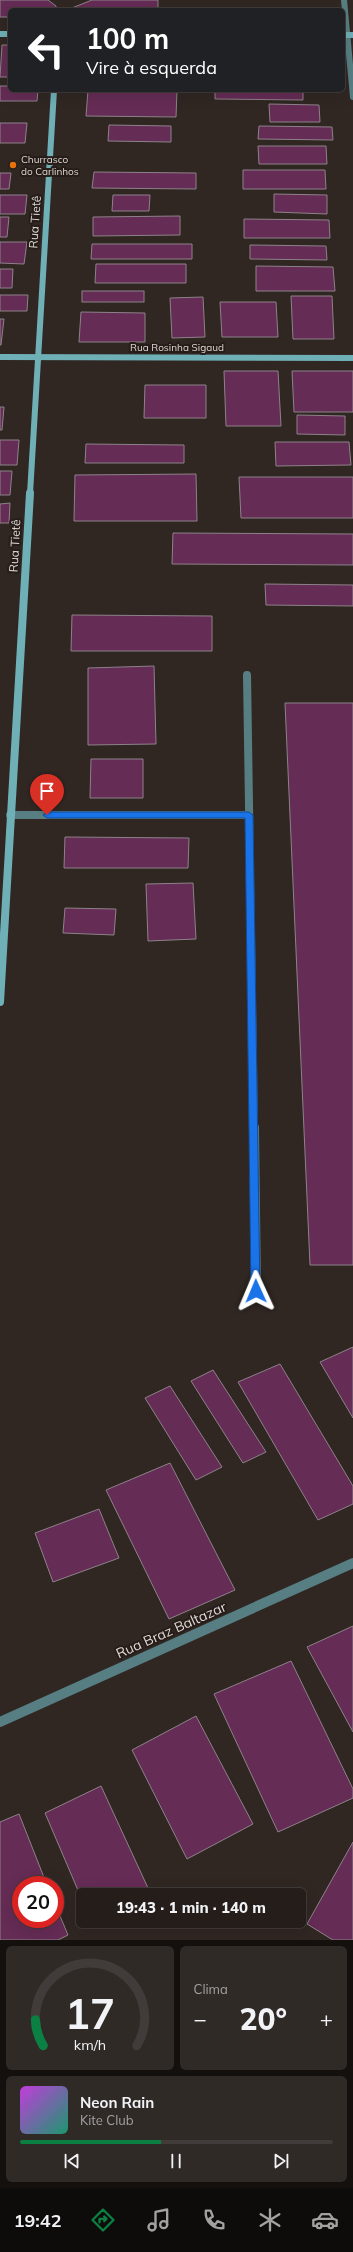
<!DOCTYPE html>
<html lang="pt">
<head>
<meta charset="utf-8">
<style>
	:root { --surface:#241d1a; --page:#302a27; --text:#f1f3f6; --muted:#a3a2a2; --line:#413b39; --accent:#0b8043 }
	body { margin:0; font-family:Mulish,sans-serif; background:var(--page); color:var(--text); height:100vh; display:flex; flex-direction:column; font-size:15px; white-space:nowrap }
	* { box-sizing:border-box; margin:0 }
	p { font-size:13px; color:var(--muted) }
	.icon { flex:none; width:22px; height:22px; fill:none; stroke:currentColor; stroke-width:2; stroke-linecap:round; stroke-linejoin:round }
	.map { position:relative; height:1940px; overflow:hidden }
	.sheet { display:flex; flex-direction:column; gap:6px; padding:6px; background:#14100e; flex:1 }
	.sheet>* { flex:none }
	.banner { position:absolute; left:8px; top:8px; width:337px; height:84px; border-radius:6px; box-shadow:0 4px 16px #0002,0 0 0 1px var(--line); background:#202124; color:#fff; overflow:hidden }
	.speed { position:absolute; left:12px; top:1876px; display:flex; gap:8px; font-size:20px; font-weight:700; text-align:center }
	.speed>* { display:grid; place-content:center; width:52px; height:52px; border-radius:50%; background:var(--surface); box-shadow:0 4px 16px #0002,0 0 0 1px var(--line); line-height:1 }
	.speed .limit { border:6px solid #d22; background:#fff; color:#111 }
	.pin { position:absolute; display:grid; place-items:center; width:34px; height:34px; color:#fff; margin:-41px -17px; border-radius:50% 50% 50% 0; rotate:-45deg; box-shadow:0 0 4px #0007 }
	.pin .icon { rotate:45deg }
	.me { position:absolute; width:44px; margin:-22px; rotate:359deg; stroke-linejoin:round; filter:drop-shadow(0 0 3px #0008) }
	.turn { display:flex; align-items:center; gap:14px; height:84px; padding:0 12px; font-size:18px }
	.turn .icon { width:52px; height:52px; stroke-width:2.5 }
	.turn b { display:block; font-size:28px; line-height:34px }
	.big { font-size:30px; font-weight:800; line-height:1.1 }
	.sheet .tile { flex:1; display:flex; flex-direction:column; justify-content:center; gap:6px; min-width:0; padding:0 14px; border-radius:6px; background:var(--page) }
	.sheet .dial { align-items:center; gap:0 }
	.dial svg { height:104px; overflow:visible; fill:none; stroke:var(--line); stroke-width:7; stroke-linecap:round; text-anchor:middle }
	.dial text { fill:var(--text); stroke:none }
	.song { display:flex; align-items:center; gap:12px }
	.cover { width:48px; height:48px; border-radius:6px; background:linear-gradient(135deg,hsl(290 70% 55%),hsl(160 70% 35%)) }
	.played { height:4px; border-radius:2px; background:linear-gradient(90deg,var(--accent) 45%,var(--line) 45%) }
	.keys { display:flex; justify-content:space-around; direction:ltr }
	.heat { display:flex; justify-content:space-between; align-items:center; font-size:22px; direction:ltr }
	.sheet .tiles { flex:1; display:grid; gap:6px; grid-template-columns:1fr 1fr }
	.tile:last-child { grid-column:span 2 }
	.trip { position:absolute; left:76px; top:1888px; width:230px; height:40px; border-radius:6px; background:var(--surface); box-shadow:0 4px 16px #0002,0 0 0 1px var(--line); font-weight:800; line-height:40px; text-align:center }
	.tab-bar { display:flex; height:64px; justify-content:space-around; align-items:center; background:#0e0c0a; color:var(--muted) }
	.tab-bar .icon { width:28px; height:28px }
	.tab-bar .current { color:var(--accent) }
	.tab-bar b { font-size:18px; color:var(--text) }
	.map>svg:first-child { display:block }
</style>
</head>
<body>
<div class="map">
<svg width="353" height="1940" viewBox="0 0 353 1940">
	<rect width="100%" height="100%" fill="#302723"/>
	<g fill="#652c55" stroke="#8d8289">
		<path d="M0 0H48L56 6V10H10V17H0Z"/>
		<path d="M92 0H158V10H72V8Z"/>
		<path d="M2 45H10V77H0Z"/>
		<path d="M0 86H10V90H38L37 101H0Z"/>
		<path d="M88 90H177L176 117 86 116Z"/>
		<path d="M215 90H303V100L215 99Z"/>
		<path d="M269 104 319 105 320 122H270Z"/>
		<path d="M0 123H27L25 143H0Z"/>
		<path d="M109 125 171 126V142L108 141Z"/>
		<path d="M259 126 332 127 333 140 258 139Z"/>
		<path d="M258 146H326L327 164H259Z"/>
		<path d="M243 170H325L326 189H243Z"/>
		<path d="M94 172 196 173V189L92 188Z"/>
		<path d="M0 173H11L9 189H0Z"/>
		<path d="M274 194 327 195V214L274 212Z"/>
		<path d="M0 195H27L25 214H0Z"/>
		<path d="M113 195H150L149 211H112Z"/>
		<path d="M180 216V235L93 236V217Z"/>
		<path d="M0 217H9L7 237H0Z"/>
		<path d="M244 219 329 220 330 238H244Z"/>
		<path d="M0 242H27L24 264 0 263Z"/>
		<path d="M92 244H192V259H91Z"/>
		<path d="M250 245 326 246 327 260 250 259Z"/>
		<path d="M96 264H186V283H95Z"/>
		<path d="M256 266 333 267 335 291H256Z"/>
		<path d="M0 269H13L12 288H0Z"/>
		<rect x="82" y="291" width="62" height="11"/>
		<path d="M0 295H28L27 311H0Z"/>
		<path d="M291 296H332L334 339H293Z"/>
		<path d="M203 297 205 337 172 338 170 298Z"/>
		<path d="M220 302H276L278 337H222Z"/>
		<path d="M81 312 145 313V342H79Z"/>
		<path d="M0 319H4L1 345H0Z"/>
		<path d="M224 371H278L281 426H226Z"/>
		<path d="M292 371H353V412H294Z"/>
		<path d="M145 385H206V418H144Z"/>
		<path d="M0 407H4L2 430H0Z"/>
		<path d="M297 415 345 416V435L297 434Z"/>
		<path d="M0 440H19L17 465H0Z"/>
		<path d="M275 442H349L351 465 276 466Z"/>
		<path d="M86 444 184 445V463H85Z"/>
		<path d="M0 471H12L10 495H0Z"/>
		<path d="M196 474 197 521H74L75 475Z"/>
		<path d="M239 477H353V518H241Z"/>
		<path d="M10 503 9 523H0V504Z"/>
		<path d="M173 533 353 534V565L172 564Z"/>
		<path d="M265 584 353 585V606L266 605Z"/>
		<path d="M72 615 212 616V651H71Z"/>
		<path d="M154 666 156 744 88 745V668Z"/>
		<path d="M285 703H353V1265H310Z"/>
		<path d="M91 759H143V798H90Z"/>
		<path d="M65 837 189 838 188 868H64Z"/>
		<path d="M193 883 196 939 148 941 146 884Z"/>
		<path d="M65 908 116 909 114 935 63 933Z"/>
		<path d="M353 1347V1418L320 1362Z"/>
		<path d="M280 1364 353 1486V1504L318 1520 238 1382Z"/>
		<path d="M213 1370 266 1452 243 1463 191 1381Z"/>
		<path d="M170 1386 222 1467 196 1480 145 1398Z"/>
		<path d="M170 1463 235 1590 169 1619 106 1490Z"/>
		<path d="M99 1509 119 1558 53 1582 35 1533Z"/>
		<path d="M353 1626V1732L307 1647Z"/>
		<path d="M291 1661 353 1789V1798L278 1832 214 1694Z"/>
		<path d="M196 1716 253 1824 187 1859 132 1750Z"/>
		<path d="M101 1786 148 1888 132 1895H83V1902L45 1813Z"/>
		<path d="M19 1814 47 1885H21V1919H55V1904L68 1935 58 1940H0V1822Z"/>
		<path d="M353 1842V1940H333L307 1924Z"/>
	</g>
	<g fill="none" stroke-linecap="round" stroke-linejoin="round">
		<g stroke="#577f83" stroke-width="8">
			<path d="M247 675 254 1128"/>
			<path d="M10 815H249"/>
		</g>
		<path stroke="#577f83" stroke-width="10" d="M254 1127 256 1291"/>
		<path stroke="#577f83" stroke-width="6" d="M344 0 353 97"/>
		<path stroke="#577f83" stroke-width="10" d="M0 1722 353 1563"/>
		<g stroke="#6fafb6" stroke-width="6">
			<path d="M0 34H10"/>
			<path d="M343 35H353"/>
			<path d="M0 357 353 358"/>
			<path d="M30 494 54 90"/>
		</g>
		<path stroke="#6fafb6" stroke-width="8" d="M0 1002 30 493"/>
	</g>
	<path fill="#1a73e8" stroke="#114b97" d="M47 812H249L253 815 260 1294H253L251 1291 245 818H47L43 815Z"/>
	<circle fill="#e8710a" stroke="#261d19" stroke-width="1.5" cx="13" cy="165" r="4"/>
	<g text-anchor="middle" stroke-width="4" stroke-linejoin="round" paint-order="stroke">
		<g font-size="10" fill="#dfd8d6" stroke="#261d19" text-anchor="start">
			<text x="21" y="163">Churrasco<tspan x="21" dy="12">do Carlinhos</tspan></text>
		</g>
		<g font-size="10" fill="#dfd8d6" stroke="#261d19">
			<text x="177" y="351">Rua Rosinha Sigaud</text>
		</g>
		<g font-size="12" fill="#dfd8d6" stroke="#261d19">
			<text transform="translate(35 222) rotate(-86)" y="4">Rua Tietê</text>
			<text transform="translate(15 546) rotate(-87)" y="4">Rua Tietê</text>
		</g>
		<g font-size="14" fill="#dfd8d6" stroke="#261d19">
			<text transform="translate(171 1630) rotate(-24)" y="5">Rua Braz Baltazar</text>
		</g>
	</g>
</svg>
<div class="speed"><div class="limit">20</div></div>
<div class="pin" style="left:47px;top:815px;background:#d93025"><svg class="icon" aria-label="arrive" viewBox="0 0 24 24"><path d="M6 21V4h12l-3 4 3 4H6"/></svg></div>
<svg class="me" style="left:256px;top:1291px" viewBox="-20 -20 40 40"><path d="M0-17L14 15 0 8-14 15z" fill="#1a73e8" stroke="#fff" stroke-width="4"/></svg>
<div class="trip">19:43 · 1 min · 140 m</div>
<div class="banner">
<div class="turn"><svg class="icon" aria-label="left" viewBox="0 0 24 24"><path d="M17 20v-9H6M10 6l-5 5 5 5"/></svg><div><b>100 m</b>Vire à esquerda</div></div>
</div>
</div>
<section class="sheet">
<div class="tiles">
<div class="tile dial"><svg viewBox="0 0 100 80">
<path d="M14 69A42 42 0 1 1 86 69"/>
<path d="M14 69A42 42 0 0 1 8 49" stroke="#0b8043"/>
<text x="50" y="56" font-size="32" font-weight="700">17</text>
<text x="50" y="72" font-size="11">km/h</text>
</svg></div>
<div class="tile"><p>Clima</p>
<div class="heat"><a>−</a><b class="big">20°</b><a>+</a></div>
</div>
<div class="tile">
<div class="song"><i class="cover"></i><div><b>Neon Rain</b><p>Kite Club</p></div></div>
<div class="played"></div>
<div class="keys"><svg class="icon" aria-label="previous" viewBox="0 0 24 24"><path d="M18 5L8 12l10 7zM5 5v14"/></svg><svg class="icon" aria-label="pause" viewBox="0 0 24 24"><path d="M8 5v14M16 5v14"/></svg><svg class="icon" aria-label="next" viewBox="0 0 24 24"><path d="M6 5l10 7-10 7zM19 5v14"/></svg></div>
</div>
</div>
</section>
<nav class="tab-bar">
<b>19:42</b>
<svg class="icon current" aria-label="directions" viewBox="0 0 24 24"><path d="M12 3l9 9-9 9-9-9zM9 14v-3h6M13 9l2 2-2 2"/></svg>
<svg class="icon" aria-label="music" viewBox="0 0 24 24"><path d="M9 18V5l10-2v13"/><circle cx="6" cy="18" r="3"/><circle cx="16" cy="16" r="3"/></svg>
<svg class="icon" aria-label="phone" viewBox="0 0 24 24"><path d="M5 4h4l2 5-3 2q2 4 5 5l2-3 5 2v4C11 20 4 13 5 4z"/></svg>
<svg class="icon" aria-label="climate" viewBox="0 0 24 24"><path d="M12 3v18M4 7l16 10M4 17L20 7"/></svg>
<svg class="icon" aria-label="car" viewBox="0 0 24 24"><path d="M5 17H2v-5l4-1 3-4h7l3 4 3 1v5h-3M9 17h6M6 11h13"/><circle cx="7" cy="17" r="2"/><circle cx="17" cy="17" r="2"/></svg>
</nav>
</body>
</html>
